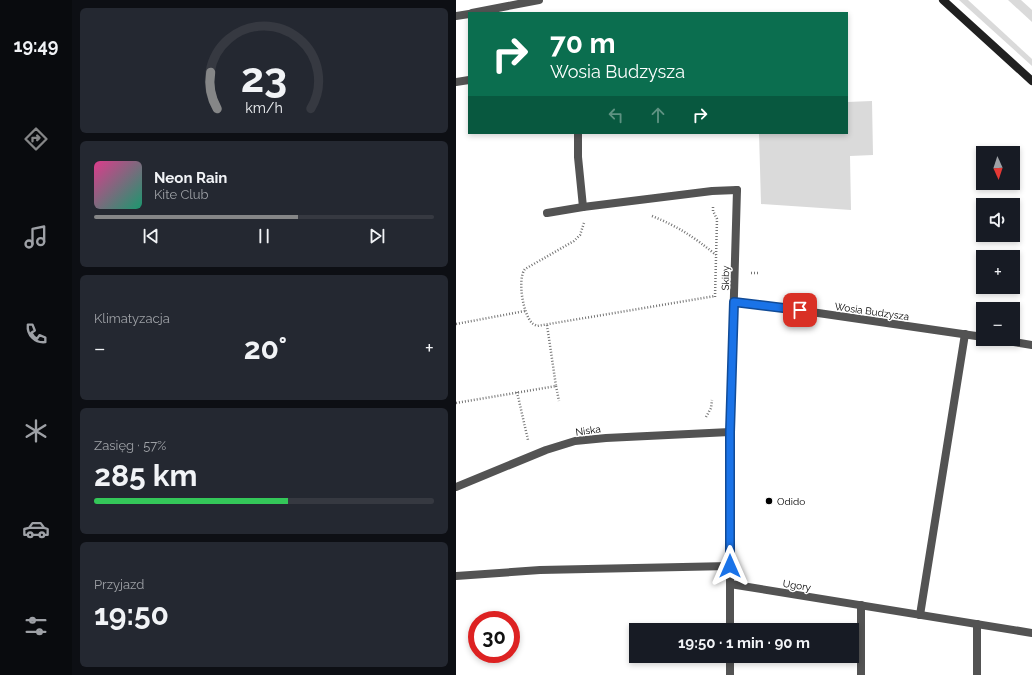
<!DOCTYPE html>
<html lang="pl">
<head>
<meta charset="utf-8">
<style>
	:root { --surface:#171b24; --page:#242831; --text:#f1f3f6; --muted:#9ea1a6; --line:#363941; --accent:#858687 }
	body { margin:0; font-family:Raleway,sans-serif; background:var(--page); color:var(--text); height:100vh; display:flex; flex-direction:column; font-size:15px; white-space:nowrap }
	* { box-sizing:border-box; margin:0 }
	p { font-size:13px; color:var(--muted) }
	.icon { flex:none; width:22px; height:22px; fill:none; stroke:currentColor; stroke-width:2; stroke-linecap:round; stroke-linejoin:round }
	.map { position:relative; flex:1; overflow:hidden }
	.drawer { display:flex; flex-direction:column; gap:8px; padding:8px; background:#0d0f14; width:384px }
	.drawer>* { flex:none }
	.hud { position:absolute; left:12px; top:12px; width:380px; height:122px; border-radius:0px; box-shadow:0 2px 6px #0003; background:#0b6e4f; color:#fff; overflow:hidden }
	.needle { width:26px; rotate:177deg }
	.tools { position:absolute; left:520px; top:146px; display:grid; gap:8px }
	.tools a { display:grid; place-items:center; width:44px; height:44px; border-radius:0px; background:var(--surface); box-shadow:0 2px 6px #0003; font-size:20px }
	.speed { position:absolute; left:12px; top:611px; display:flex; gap:8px; font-size:20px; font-weight:700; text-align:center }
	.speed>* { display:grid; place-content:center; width:52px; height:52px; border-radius:50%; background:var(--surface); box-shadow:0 2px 6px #0003; line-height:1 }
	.speed .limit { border:6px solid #d22; background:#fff; color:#111 }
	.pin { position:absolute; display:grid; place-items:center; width:34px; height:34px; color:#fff; margin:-17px; border-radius:8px; box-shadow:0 2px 6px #0006 }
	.me { position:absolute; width:44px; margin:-22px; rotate:0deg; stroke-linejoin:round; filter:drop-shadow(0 0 3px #0008) }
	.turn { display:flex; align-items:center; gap:14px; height:84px; padding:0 16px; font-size:18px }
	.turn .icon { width:52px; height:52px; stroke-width:2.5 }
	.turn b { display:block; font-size:28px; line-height:34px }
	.lanes { display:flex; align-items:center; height:38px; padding:0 16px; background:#0003; justify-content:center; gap:20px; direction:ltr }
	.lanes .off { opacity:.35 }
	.big { font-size:30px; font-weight:700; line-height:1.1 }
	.drawer .widget { flex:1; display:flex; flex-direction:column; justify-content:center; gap:6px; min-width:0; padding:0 14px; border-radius:6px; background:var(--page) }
	.drawer .dial { align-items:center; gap:0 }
	.dial svg { height:104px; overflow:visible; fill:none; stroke:var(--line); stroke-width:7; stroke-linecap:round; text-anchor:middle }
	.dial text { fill:var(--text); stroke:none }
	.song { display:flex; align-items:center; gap:12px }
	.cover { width:48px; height:48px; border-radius:6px; background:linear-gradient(135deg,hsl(330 70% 55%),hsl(160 70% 35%)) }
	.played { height:4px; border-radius:2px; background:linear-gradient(90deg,var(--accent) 60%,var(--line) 60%) }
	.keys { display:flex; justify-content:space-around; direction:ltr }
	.heat { display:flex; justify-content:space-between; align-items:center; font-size:22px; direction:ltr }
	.charge { height:6px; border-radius:3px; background:linear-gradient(90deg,#34c759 57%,var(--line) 0) }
	.trip { position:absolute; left:173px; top:623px; width:230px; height:40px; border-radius:0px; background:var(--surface); box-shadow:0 2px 6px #0003; font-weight:700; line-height:40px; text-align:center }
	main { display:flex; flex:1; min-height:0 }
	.tab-bar { display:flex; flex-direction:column; width:72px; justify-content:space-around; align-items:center; background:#090b0e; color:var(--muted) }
	.tab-bar .icon { width:28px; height:28px }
	.tab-bar .current { color:var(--accent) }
	.tab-bar b { font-size:18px; color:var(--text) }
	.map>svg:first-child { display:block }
</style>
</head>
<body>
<main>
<nav class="tab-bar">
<b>19:49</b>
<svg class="icon current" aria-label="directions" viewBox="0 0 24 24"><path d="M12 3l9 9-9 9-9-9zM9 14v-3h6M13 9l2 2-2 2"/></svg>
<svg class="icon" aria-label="music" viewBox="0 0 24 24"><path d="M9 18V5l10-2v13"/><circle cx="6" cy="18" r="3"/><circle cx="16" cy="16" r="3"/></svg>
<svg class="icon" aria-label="phone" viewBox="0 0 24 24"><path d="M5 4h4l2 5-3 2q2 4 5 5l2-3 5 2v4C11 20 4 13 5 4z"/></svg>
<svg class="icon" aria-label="climate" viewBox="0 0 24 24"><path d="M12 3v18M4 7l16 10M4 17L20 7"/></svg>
<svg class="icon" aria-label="car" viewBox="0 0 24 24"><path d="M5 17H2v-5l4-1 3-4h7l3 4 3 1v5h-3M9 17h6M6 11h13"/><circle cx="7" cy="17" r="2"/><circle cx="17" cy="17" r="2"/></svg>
<svg class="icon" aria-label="filters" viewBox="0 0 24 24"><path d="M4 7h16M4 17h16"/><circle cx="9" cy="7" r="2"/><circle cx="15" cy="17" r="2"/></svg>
</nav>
<section class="drawer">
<div class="widget dial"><svg viewBox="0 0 100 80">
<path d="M14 69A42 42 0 1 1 86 69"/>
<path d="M14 69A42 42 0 0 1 9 41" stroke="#858687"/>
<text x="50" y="56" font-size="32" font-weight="700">23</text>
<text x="50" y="72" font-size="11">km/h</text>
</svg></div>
<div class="widget">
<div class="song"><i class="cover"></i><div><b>Neon Rain</b><p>Kite Club</p></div></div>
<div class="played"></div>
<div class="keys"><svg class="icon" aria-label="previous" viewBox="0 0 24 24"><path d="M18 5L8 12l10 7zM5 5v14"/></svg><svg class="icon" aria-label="pause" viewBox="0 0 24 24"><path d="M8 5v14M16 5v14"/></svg><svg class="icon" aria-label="next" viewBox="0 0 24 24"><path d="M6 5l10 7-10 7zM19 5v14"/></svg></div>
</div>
<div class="widget"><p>Klimatyzacja</p>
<div class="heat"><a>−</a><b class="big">20°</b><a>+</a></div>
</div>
<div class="widget"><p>Zasięg · 57%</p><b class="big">285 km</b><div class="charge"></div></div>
<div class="widget"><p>Przyjazd</p><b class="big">19:50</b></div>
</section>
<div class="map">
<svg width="576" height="675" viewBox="0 0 576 675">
	<rect width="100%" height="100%" fill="#fff"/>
	<g fill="#dadada">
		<path d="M503 0H512L576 59V66Z"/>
		<path d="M552 0H565L576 10V22Z"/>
		<path d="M416 101 417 155 394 156 395 210 305 204 303 133H391V102Z"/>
	</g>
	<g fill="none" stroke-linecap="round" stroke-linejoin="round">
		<g stroke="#757575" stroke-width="2.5" stroke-dasharray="1 2" stroke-linecap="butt">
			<path d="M257 207V211L261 219 259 297"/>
			<path d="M196 216C223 227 238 237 260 255"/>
			<path d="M128 223 124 235 118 241 69 269C61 279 67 314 76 323 77 324 79 325 81 326L259 296"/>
			<path d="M295 273H304"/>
			<path d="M0 324 69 311"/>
			<path d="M100 386 103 401"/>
			<path d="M61 392 72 440"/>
			<path d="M0 403 100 386 91 325"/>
			<path d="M250 417 255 408 256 400"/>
		</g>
		<g stroke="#535353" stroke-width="8">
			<path d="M16 13 83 0"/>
			<path d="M0 16 13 14"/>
			<path d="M0 82 13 80"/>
			<path d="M122 133V157L127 207"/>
			<path d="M91 213 127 207 256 191 281 190"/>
			<path d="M0 576 84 570 274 566"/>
			<path d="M405 605V675"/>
			<path d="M464 615 509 334"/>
			<path d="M521 624V675"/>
		</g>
		<g stroke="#535353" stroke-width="8">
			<path d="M278 302 314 306 527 337"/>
			<path d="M539 339 576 345"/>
			<path d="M0 487 90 450 119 441 150 438 274 432"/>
			<path d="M274 584 576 633"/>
			<path d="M274 630V432L281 190"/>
			<path d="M274 675V656"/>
		</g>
		<path stroke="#202020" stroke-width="8" d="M487 0 576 81"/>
	</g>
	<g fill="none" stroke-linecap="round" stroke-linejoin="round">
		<defs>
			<path id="route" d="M274 566V432L278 302 344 310"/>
		</defs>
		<use href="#route" stroke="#114b97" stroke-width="10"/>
		<use href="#route" stroke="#1a73e8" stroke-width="7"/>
	</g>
	<circle fill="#000" stroke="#fff" stroke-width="1.5" cx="313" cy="501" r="4"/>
	<g text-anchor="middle" stroke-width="3" stroke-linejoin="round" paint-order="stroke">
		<g font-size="10" fill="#000" stroke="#fff">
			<text transform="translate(269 278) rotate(-89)" y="4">Skiby</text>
			<text transform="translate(416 311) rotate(8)" y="4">Wosia Budzysza</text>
			<text transform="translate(132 430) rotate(-8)" y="4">Niska</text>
			<text transform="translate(341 585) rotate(9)" y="4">Ugory</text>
		</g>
		<g font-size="10" fill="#000" stroke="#fff" text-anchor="start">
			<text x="321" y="505">Odido</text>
		</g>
	</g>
</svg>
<div class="tools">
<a><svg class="needle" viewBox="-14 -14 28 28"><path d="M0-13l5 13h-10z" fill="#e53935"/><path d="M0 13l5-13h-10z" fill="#9ea1a6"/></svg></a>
<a><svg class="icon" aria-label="sound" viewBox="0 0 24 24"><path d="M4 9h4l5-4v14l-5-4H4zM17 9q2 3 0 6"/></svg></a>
<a>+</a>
<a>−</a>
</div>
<div class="speed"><div class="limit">30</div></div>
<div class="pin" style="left:344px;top:310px;background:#d93025"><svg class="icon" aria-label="arrive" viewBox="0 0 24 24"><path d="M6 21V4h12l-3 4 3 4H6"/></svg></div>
<svg class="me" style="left:274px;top:566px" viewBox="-20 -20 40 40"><path d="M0-17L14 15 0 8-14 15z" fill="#1a73e8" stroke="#fff" stroke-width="4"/></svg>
<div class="trip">19:50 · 1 min · 90 m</div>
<div class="hud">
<div class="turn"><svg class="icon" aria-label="right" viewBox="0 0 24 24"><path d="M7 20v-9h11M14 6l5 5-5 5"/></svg><div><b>70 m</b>Wosia Budzysza</div></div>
<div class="lanes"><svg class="icon off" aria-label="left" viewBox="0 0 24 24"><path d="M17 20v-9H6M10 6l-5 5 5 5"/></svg><svg class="icon off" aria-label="ahead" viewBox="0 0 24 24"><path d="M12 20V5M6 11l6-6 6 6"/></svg><svg class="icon" aria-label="right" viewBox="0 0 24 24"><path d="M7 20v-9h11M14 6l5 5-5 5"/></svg></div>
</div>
</div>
</main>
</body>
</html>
